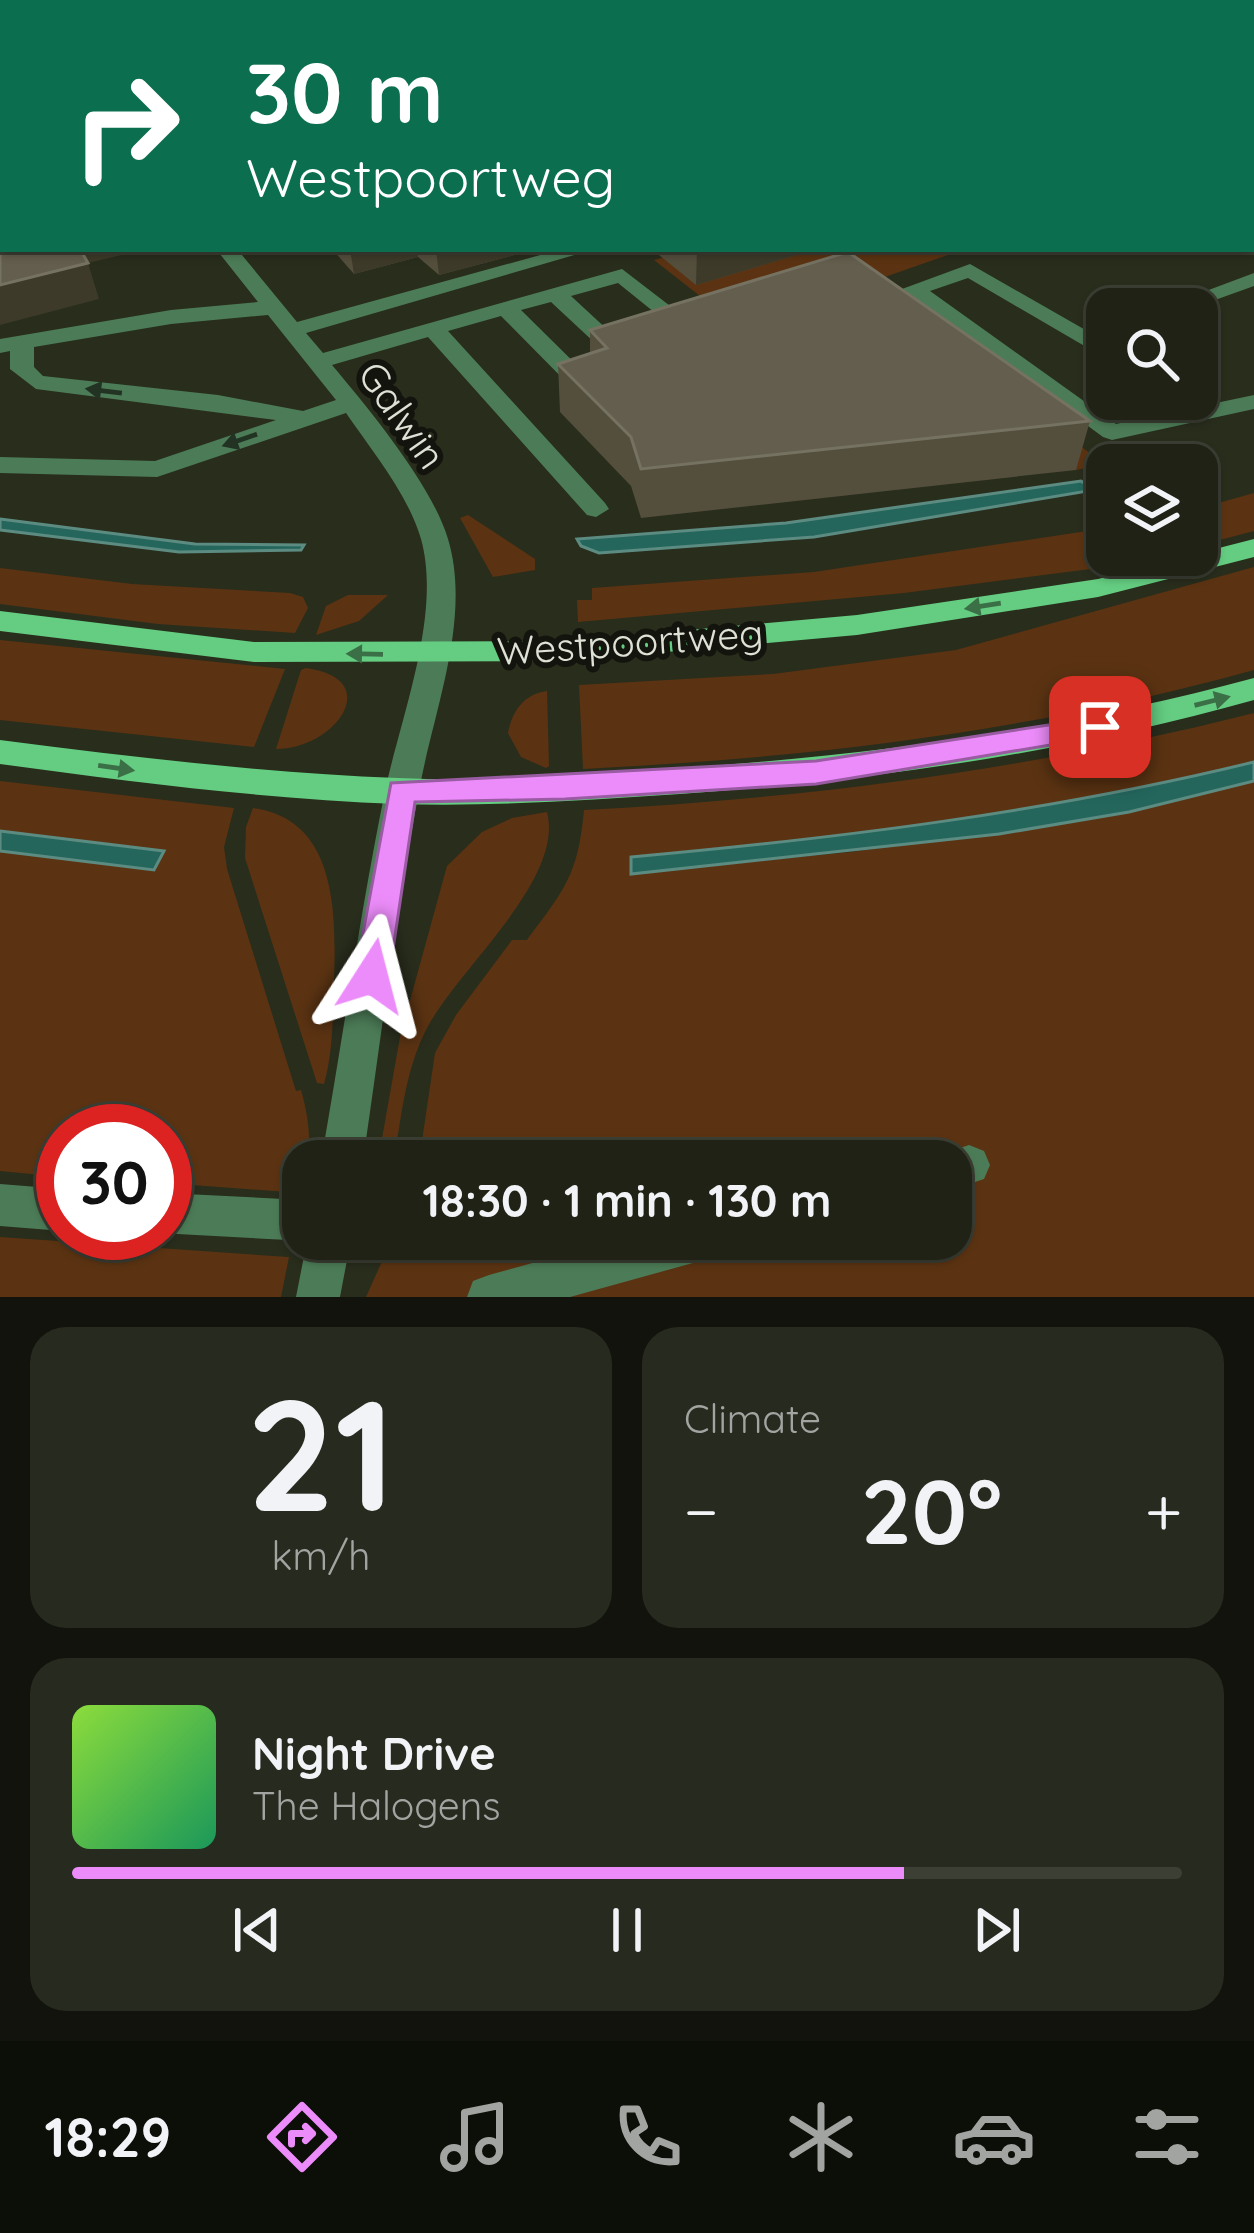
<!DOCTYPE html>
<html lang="en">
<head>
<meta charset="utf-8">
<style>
	:root { --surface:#1f2215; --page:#272a1e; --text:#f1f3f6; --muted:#a1a4a0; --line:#3c3f34; --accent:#ec8cfa }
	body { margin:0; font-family:Quicksand,sans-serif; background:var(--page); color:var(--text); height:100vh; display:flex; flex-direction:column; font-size:45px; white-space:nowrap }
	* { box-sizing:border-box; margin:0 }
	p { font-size:39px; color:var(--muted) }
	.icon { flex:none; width:66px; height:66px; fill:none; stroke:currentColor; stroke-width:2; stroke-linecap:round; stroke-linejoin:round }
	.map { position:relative; height:1297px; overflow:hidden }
	.panel { display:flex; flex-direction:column; gap:30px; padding:30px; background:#11130c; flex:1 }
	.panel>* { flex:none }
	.banner { position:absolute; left:0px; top:0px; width:1254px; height:252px; box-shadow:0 3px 9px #0004,0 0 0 3px var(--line); background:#0b6e4f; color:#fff; overflow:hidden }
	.tools { position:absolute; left:1086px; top:288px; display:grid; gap:24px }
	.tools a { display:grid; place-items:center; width:132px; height:132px; border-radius:24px; background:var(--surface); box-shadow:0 3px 9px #0004,0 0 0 3px var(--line); font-size:60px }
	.speed { position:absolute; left:36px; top:1104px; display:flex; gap:24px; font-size:60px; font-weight:700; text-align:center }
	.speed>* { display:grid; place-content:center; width:156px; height:156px; border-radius:50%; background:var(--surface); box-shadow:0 3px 9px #0004,0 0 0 3px var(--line); line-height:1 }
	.speed .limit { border:18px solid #d22; background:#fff; color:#111 }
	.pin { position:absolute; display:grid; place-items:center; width:102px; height:102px; color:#fff; margin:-51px; border-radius:24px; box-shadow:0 6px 18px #0006 }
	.me { position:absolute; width:132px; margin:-66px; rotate:9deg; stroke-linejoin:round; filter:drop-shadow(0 0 9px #0008) }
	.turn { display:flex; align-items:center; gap:42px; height:252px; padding:0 48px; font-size:54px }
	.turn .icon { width:156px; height:156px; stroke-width:2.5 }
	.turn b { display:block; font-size:84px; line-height:102px }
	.big { font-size:90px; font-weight:800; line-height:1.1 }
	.panel .card { flex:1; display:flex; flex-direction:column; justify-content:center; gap:18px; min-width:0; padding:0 42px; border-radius:36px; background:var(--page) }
	.panel .dial { align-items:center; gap:0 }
	.dial b { font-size:156px; line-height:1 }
	.song { display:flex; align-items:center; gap:36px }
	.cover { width:144px; height:144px; border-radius:18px; background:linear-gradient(135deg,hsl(90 70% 55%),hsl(150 70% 35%)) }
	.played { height:12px; border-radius:6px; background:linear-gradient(90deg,var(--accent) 75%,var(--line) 75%) }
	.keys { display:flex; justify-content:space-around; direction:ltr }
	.heat { display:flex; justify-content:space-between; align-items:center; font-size:66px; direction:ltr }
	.panel .tiles { flex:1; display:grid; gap:30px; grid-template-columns:1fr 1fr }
	.card:last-child { grid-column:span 2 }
	.trip { position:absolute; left:282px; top:1140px; width:690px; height:120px; border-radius:36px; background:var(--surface); box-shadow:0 3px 9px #0004,0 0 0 3px var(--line); font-weight:800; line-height:120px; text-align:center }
	.dock { display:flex; height:192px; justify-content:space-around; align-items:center; background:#0c0e08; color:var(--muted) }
	.dock .icon { width:84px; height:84px }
	.dock .active { color:var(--accent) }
	.dock b { font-size:54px; color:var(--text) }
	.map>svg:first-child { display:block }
</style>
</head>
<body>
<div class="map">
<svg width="1254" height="1297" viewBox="0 0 1254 1297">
	<rect width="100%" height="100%" fill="#292d1c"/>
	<g fill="#5b3312">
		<path d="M693 249H965L859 286 1105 464 1076 470 842 298 742 329 654 260Z"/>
		<path d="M1254 493V531L1197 546V509Z"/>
		<path d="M468 515 535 559V570L493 577 460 518Z"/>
		<path d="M1107 528V555H1161L1114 566 904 593 578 622 577 600H592V588L814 572Z"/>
		<path d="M1254 567V670C1035 731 809 758 583 769L579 685 773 674 956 650Z"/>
		<path d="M0 568 132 584 290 593 303 597 308 608 295 633 158 624 0 604Z"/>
		<path d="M348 595H388L359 621 316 635 326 606Z"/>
		<path d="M0 640 285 669 254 747 0 720Z"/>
		<path d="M306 668C386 679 335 749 276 749L301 670Z"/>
		<path d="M547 691 549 766 546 768 521 757 508 733C512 711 524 694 547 691Z"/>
		<path d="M1254 713V762C1049 812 842 838 632 856L631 873 852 852 1129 812 1254 781V1297H366L392 1239H951V1161H419L435 1053 456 1015 512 940H527C565 889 578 875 584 810 811 798 1033 769 1254 713Z"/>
		<path d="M0 781 234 808 224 847 227 869 296 1091 301 1090C308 1115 311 1136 308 1161H303L302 1193 165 1183V1131H63V1177L0 1171Z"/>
		<path d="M253 808C339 819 336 918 334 982 333 1015 333 1053 324 1084L317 1083 245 858 246 827Z"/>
		<path d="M547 812C565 882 453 972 424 1034 405 1074 401 1118 394 1161H378L400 1037 447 866 482 832 512 818Z"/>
		<path d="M0 1237 288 1257H289L281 1297H0Z"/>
	</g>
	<g fill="#24665c" stroke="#5c8b81" stroke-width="3">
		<path d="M1081 481 1094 490 814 537 599 553 581 546 577 539 786 523Z"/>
		<path d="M0 519 195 544 304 545 301 550 179 552 0 530Z"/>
		<path d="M1254 762V781L1129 812 999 834 631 874V857C841 838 1049 812 1254 762Z"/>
		<path d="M0 831 164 851 154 870 0 851Z"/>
	</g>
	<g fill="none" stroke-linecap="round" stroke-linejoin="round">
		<g fill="#4c7c57" fill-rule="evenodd">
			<path d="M1208 0H1230L1232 3H1210Z"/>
			<path d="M1251 9 1254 10V20L1251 19Z"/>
			<path d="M1254 190V202L1251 203V191Z"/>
			<path d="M216 249H237L297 322 562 249H595L306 333 323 353 622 269 704 332 701 337H685L618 283 571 296 611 333V343H595L551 302 521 310 599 387 602 392 590 399 581 397 501 316 448 331 605 503 609 509 596 517 587 515 428 337 332 365C369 409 432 485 448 539 472 619 433 712 419 791 396 913 381 1038 363 1161H321C343 1038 360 913 385 791 401 716 442 614 421 539 408 494 372 451 346 413L157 477 0 473V457L155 461 276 420 36 389 10 369V351L0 353V339L171 310 258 302ZM268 315 336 400 303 411 218 395 43 376 34 367V347L171 324Z"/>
			<path d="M970 264 1089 332 1107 326V341L1088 348 968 278 930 291 1116 424 1254 395V409L1112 440 1103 437 902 289Z"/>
			<path d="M1254 273V286L1190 309H1158Z"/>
			<path d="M969 1145 984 1151 990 1165 984 1179 951 1190V1161H934L936 1156Z"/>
			<path d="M0 1184 63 1189V1231L0 1226Z"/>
			<path d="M165 1193 303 1200V1239H351L340 1297H296L307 1241 159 1233H165Z"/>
			<path d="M620 1239H722L715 1254 700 1261 570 1297H467L473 1281 489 1275Z"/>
		</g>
		<g fill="#64cd81" fill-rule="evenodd">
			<path d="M1254 539V557L1098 597 857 635 566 661 254 662 0 631V611L254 642 566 641 857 615 1098 579Z"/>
			<path d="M1254 678V700C1066 753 875 780 680 794 587 800 492 807 398 804 265 799 132 782 0 764V740C132 757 265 773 398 778 492 782 586 775 680 768 875 755 1065 729 1254 678Z"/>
		</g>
		<path fill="#6ced91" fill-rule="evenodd" d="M3 50V62L0 63V51Z"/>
	</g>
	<g fill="#544e3d">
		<path d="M390 0H1202L1210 3H374Z"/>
		<path d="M332 249H537L439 275 418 257 354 274Z"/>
		<path d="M660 249H817L696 285 659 255Z"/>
		<path d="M590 330 1090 421 1076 470 641 518 631 486 560 412 558 364 590 354Z"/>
	</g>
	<g fill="#3d3a29">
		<path d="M1254 148V178L1251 179V149Z"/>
		<path d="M75 249H147L88 263 99 299 0 325V285Z"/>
		<path d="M350 249H417L418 257 354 274Z"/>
		<path d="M436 249H537L439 275Z"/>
		<path d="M697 249H817L696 285Z"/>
	</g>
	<g fill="#635e4d" stroke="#767262" stroke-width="3">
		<path d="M390 0H623L628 3H374Z"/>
		<path d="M658 0H1202L1210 3H664Z"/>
		<path d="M0 95H3V249H80L88 263 0 285Z"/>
		<path d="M1251 117 1254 118V148L1251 149Z"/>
		<path d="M848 252 1090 421 641 469 631 437 558 364 607 348 590 330Z"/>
	</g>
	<defs><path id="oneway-solid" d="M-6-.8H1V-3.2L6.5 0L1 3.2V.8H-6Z" transform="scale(3)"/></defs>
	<g fill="#233323">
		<use href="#oneway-solid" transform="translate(104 391) rotate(-173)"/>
		<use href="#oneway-solid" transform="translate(240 440) rotate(161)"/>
	</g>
	<g fill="#3b7047">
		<use href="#oneway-solid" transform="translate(983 606) rotate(171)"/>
		<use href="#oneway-solid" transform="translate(365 654) rotate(-179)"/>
		<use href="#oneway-solid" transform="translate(1212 701) rotate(-14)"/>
		<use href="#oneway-solid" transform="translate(116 768) rotate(8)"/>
	</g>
	<path fill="#ec8cfa" stroke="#995ba2" stroke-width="3" d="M1100 717 1110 720 1114 727 1110 735 816 784 565 799 415 802 389 976 384 986 372 991 360 986 355 976 391 783 816 761Z"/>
	<g text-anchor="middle" stroke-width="12" stroke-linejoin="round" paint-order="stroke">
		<g font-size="39" fill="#dee1d6" stroke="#12140d">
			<text transform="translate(402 415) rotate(55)" y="14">Galwin</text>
			<text transform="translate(630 642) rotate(-4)" y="14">Westpoortweg</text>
		</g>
	</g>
</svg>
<div class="tools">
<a><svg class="icon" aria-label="search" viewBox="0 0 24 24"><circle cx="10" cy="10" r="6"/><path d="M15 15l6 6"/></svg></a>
<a><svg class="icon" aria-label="layers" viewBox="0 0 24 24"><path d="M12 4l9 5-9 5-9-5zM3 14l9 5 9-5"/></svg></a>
</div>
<div class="speed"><div class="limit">30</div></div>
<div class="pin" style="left:1100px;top:727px;background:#d93025"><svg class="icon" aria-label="arrive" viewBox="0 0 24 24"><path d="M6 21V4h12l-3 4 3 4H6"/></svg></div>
<svg class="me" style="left:372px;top:976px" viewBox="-20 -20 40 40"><path d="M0-17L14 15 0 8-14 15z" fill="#ec8cfa" stroke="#fff" stroke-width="4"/></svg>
<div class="trip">18:30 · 1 min · 130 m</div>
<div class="banner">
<div class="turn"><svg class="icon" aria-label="right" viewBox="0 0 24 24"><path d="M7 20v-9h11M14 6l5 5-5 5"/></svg><div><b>30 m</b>Westpoortweg</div></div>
</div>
</div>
<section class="panel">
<div class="tiles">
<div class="card dial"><b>21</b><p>km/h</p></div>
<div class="card"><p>Climate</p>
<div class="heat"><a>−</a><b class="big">20°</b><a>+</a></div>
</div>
<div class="card">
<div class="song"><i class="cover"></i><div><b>Night Drive</b><p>The Halogens</p></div></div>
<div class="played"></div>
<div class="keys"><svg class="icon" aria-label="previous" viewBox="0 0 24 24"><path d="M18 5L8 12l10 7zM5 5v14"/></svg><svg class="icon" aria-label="pause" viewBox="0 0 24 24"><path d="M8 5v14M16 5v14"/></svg><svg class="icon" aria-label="next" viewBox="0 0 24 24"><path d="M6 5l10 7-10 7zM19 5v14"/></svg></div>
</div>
</div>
</section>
<nav class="dock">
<b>18:29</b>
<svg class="icon active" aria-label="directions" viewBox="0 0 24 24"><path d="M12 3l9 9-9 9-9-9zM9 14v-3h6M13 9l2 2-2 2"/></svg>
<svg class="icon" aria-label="music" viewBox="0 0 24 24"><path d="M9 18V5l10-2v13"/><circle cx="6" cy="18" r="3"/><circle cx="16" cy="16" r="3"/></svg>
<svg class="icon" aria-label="phone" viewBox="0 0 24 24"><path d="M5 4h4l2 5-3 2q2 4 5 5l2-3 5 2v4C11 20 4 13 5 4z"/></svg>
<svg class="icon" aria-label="climate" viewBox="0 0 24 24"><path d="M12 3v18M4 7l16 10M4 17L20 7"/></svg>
<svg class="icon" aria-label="car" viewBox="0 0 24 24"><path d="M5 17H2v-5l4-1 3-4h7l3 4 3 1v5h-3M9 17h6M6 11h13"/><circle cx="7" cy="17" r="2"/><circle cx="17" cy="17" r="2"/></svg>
<svg class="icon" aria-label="filters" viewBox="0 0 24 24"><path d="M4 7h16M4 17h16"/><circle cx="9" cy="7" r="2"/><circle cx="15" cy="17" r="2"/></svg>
</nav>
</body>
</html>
